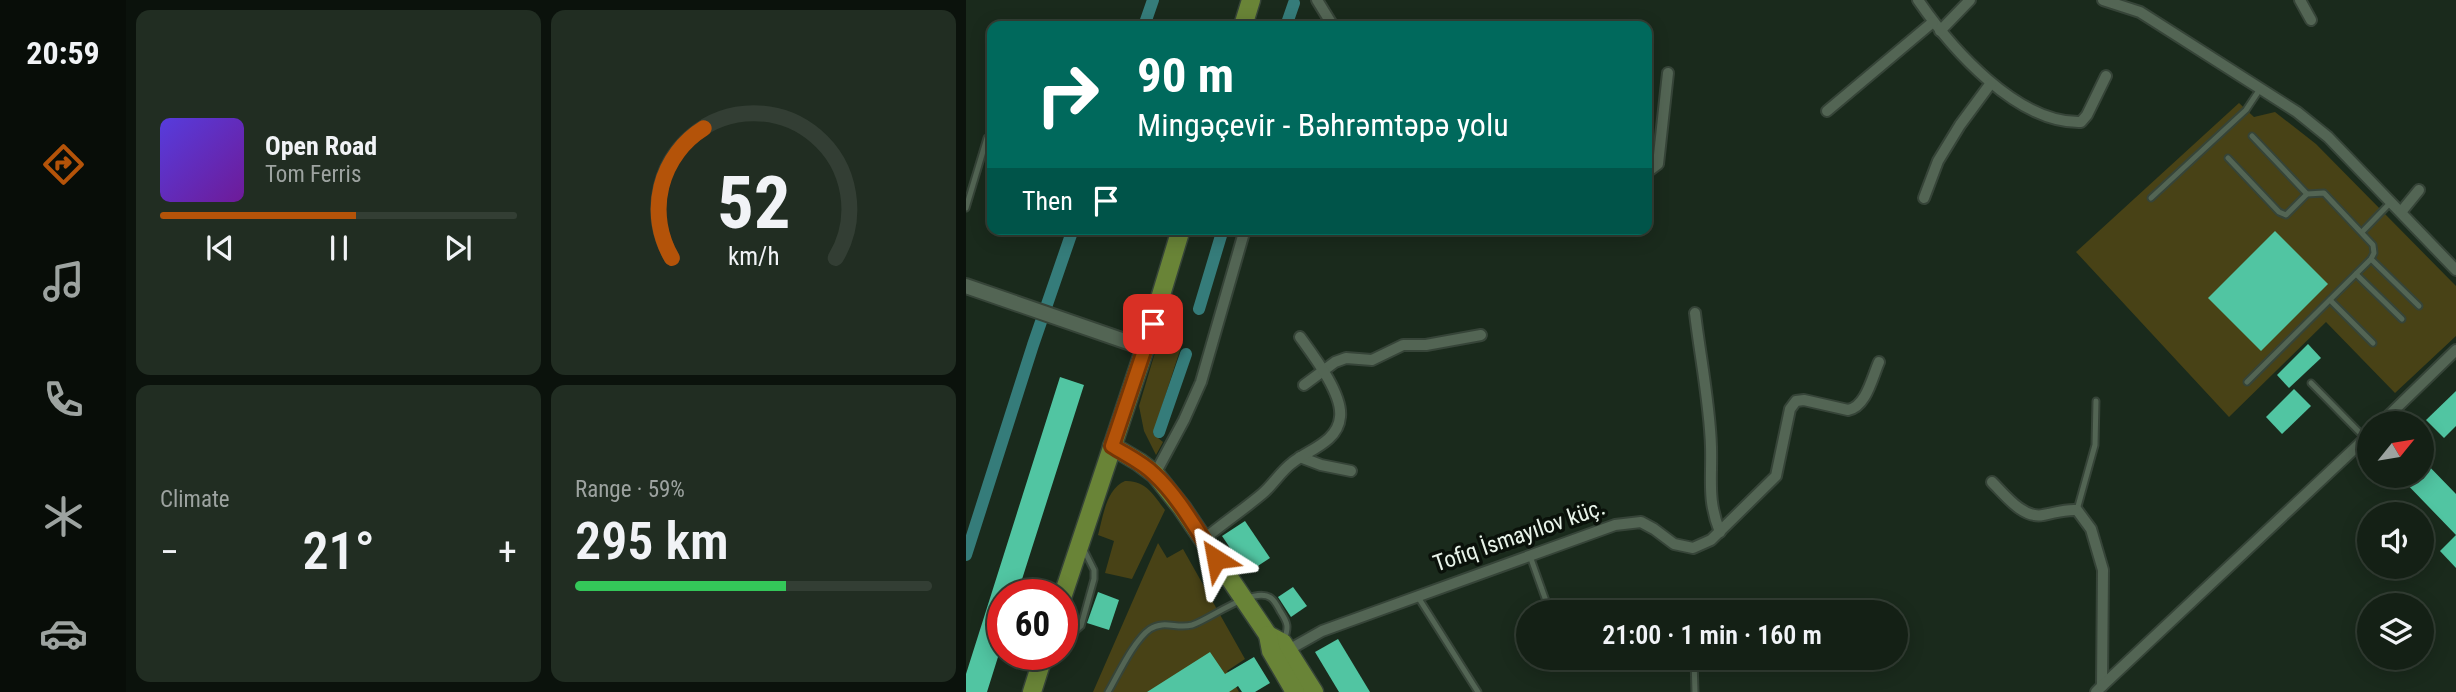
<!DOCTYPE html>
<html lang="en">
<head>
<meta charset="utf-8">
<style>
	:root { --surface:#142015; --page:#212d22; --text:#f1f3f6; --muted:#9da3a0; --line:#333e34; --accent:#b45309 }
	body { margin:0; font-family:"Roboto Condensed",sans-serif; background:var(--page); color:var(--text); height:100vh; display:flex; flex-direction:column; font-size:26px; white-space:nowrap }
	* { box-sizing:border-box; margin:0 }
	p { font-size:23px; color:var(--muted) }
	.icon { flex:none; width:38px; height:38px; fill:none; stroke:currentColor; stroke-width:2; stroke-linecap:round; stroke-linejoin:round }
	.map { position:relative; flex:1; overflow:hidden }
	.panel { display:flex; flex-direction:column; gap:10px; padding:10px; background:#0b120c; width:840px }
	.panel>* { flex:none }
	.top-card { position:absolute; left:21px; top:21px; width:665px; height:214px; border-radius:14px; box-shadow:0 4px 18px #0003,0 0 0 2px var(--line); background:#00695c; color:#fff; overflow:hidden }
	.needle { width:46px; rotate:60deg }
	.controls { position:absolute; left:1391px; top:411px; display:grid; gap:14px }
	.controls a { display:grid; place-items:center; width:77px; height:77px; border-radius:50%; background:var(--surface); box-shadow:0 4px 18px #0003,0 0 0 2px var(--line); font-size:35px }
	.speed { position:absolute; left:21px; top:579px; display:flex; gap:14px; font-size:35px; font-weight:700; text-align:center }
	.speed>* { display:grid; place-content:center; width:91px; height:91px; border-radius:50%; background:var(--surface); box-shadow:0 4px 18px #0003,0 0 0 2px var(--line); line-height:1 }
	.speed .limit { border:10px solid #d22; background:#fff; color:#111 }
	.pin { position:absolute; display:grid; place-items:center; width:60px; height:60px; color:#fff; margin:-30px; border-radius:14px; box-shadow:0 4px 10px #0006 }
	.me { position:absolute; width:77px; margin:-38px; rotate:326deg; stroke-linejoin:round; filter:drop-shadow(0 0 5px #0008) }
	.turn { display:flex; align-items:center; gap:24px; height:147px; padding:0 35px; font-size:32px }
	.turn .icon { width:91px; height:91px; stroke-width:2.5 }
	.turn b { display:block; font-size:49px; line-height:60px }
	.then { display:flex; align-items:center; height:66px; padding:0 35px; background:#0003; gap:14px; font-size:26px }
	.big { font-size:52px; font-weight:600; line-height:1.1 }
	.panel .card { flex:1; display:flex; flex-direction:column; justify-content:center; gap:10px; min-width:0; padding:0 24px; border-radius:14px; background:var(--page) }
	.panel .dial { align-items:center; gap:0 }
	.dial svg { height:182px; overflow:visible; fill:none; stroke:var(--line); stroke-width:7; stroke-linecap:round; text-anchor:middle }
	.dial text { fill:var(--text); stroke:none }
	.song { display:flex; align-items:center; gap:21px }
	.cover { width:84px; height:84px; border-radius:10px; background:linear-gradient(135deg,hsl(250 70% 55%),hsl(280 70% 35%)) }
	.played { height:7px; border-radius:4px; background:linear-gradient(90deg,var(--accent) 55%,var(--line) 55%) }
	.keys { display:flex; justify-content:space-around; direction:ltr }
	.heat { display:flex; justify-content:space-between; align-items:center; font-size:38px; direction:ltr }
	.charge { height:10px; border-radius:5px; background:linear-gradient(90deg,#34c759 59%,var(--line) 0) }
	.panel .tiles { flex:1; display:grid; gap:10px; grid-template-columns:repeat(2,1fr) }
	.trip { position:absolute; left:550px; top:600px; width:392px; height:70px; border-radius:35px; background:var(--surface); box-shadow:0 4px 18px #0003,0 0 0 2px var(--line); font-weight:600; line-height:70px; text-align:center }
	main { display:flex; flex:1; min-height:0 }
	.tabs { display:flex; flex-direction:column; width:126px; justify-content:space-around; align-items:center; background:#080d08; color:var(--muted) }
	.tabs .icon { width:49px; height:49px }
	.tabs .current { color:var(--accent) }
	.tabs b { font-size:32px; color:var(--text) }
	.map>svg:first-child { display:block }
</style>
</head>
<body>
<main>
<nav class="tabs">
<b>20:59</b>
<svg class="icon current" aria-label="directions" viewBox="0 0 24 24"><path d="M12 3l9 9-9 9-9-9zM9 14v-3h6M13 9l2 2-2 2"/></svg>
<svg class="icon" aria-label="music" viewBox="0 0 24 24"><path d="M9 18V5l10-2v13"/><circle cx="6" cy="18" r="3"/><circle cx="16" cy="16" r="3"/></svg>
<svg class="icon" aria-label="phone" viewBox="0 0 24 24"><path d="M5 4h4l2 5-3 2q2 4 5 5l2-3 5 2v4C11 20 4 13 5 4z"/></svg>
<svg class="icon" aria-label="climate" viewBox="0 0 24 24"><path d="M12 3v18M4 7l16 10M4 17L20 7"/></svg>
<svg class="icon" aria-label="car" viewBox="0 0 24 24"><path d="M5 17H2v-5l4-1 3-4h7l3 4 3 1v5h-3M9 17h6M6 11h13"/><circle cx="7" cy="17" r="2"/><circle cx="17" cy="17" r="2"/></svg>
</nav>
<section class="panel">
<div class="tiles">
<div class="card">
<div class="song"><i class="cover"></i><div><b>Open Road</b><p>Tom Ferris</p></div></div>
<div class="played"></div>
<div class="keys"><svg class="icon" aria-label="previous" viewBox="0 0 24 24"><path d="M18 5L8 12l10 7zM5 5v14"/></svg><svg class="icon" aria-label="pause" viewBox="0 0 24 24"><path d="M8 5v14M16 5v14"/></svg><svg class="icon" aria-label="next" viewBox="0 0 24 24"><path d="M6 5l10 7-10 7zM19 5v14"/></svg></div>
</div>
<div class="card dial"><svg viewBox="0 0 100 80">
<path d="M14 69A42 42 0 1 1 86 69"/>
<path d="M14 69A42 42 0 0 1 28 12" stroke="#b45309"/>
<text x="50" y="56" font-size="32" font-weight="700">52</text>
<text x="50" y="72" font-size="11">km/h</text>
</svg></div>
<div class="card"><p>Climate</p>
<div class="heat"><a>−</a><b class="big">21°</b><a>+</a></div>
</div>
<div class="card"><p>Range · 59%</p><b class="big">295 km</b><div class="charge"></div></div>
</div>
</section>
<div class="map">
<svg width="1490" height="692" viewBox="0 0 1490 692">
	<rect width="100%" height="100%" fill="#1a2a1c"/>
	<g fill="#484216">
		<path d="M1273 103 1288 117 1309 112 1350 144 1490 286V336L1429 393 1360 322 1263 417 1110 252Z"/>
		<path d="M194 336 215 347 187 434 197 442 190 455 178 431 173 406Z"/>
		<path d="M159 481C179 480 188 495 199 510L166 579 139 573 148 541 132 535C137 517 140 489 159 481Z"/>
		<path d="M192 543 201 558 217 549 279 659 261 671 273 692H127Z"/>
	</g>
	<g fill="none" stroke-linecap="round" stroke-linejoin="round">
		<g stroke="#357c7a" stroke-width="12">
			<path d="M178 26 187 0"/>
			<path d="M320 26 328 3"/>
			<path d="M233 309 257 229"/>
			<path d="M193 432 220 354"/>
			<path d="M0 555 67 345 107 229"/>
		</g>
	</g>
	<g fill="#51c5a2">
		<path d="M1309 231 1362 284 1295 351 1242 298Z"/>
		<path d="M1342 344 1355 358 1323 388 1311 375Z"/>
		<path d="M94 377 118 385 51 595H37V641L21 692H0V674Z"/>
		<path d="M1328 389 1345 406 1316 434 1300 417Z"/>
		<path d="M1490 391V426L1478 438 1460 420Z"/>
		<path d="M1456 459 1490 494V535L1433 476H1456Z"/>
		<path d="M279 521 304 558 281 573 256 536Z"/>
		<path d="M1490 535V568L1474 551Z"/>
		<path d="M327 587 341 606 325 617 312 597Z"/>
		<path d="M132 592 153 600 143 630 121 623Z"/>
		<path d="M372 639 404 692H373L349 652Z"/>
		<path d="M244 652 259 674 288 657 304 683 289 692H276L272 686 263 692H181Z"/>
	</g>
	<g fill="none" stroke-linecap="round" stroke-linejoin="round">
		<defs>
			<g id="service">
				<path d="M1286 136 1341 194"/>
				<path d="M1262 158 1313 212 1320 215 1341 194 1358 193 1407 245 1408 253 1405 259 1281 382"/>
				<path d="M1185 198 1280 110 1294 89"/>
				<path d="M0 208 21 138"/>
				<path d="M1396 232 1425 202"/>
				<path d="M1405 259 1453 306"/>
				<path d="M1390 274 1436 319"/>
				<path d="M1364 300 1407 343"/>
				<path d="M1345 383 1399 438"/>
				<path d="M1111 510 1129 445 1130 401"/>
				<path d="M564 556 584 612"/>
				<path d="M452 597 512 692"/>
				<path d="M96 643 115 626 128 579V570L117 548"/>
				<path d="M728 658 729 692"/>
				<path d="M142 692C152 675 168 640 184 629 198 620 211 629 226 625 243 620 288 585 305 598 309 601 312 607 314 611 322 623 323 627 318 640"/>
			</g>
			<g id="minor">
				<path d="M351 0 367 26"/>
				<path d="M952 0C985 48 1051 124 1115 122L1121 115 1140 76"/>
				<path d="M1137 0 1174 12 1331 112 1362 137 1490 270"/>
				<path d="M1334 0 1345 20"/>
				<path d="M974 31 1004 0"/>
				<path d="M861 111 967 22"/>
				<path d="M681 169 684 170 692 164 702 73"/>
				<path d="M958 198 972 161 994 125 1025 83"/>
				<path d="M1435 212 1453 190"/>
				<path d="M729 313C734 356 744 405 745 447 746 480 741 500 754 532"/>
				<path d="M338 385 369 362 380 358 406 360 437 345H460L515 335"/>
				<path d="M1414 424 1490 350"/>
				<path d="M334 457 355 465 385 471"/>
				<path d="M189 474 218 420 235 382 279 229"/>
				<path d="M1026 482C1039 495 1057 519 1077 515 1089 513 1098 509 1111 510L1125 529 1137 570 1136 686 1130 692"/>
				<path d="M237 540C256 524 277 510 296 494 307 485 314 472 326 463 342 450 372 442 374 417 377 394 347 355 334 337"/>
				<path d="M317 653 356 631 649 525 675 522 688 529 708 544 727 548 745 540 810 476 824 409 830 401 838 400 882 410C900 407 906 378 913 362"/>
				<path d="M1136 686 1404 434"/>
			</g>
			<path id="tertiary" d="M0 286 179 348"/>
			<g id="primary">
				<path d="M277 26 285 0"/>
				<path d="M146 446 173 462 189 474 216 508 302 635 317 643 348 692"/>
				<path d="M96 598 179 348 215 229"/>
				<path d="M302 635 305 651 329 692"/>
				<path d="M66 692 78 654"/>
			</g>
		</defs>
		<use href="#service" stroke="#364438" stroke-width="9"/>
		<use href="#minor" stroke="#364438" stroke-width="14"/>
		<use href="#tertiary" stroke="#364438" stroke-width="18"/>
		<use href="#primary" stroke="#364438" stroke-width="21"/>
		<use href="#service" stroke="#536554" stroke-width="5"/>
		<use href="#minor" stroke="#536554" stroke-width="10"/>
		<use href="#tertiary" stroke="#536554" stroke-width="14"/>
		<use href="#primary" stroke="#698437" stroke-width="18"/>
	</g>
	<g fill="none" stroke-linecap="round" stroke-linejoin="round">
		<defs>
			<path id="route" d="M187 324 146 446C160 455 176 462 188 474 213 497 231 531 250 559"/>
		</defs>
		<use href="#route" stroke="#753606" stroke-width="18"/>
		<use href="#route" stroke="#b45309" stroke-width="12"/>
	</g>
	<g text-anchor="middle" stroke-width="7" stroke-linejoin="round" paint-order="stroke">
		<g font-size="23" fill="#e8f3e9" stroke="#0a110a">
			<text transform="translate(553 535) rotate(-19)" y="8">Tofiq İsmayılov küç.</text>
		</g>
	</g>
</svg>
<div class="controls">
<a><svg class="needle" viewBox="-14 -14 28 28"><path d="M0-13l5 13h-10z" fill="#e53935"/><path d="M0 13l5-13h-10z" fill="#9da3a0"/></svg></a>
<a><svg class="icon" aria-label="sound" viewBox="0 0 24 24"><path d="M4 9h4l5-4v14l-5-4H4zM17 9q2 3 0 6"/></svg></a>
<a><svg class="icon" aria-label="layers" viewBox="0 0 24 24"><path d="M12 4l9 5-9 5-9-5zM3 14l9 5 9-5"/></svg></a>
</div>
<div class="speed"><div class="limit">60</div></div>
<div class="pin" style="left:187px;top:324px;background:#d93025"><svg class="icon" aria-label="arrive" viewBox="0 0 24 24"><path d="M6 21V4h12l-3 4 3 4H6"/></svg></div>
<svg class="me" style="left:250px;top:559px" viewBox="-20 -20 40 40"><path d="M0-17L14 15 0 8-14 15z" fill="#b45309" stroke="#fff" stroke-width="4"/></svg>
<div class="trip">21:00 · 1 min · 160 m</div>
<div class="top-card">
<div class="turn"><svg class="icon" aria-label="right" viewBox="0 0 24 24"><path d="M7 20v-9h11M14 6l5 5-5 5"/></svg><div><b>90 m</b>Mingəçevir - Bəhrəmtəpə yolu</div></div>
<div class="then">Then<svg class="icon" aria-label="arrive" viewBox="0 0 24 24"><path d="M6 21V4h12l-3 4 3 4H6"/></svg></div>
</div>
</div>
</main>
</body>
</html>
